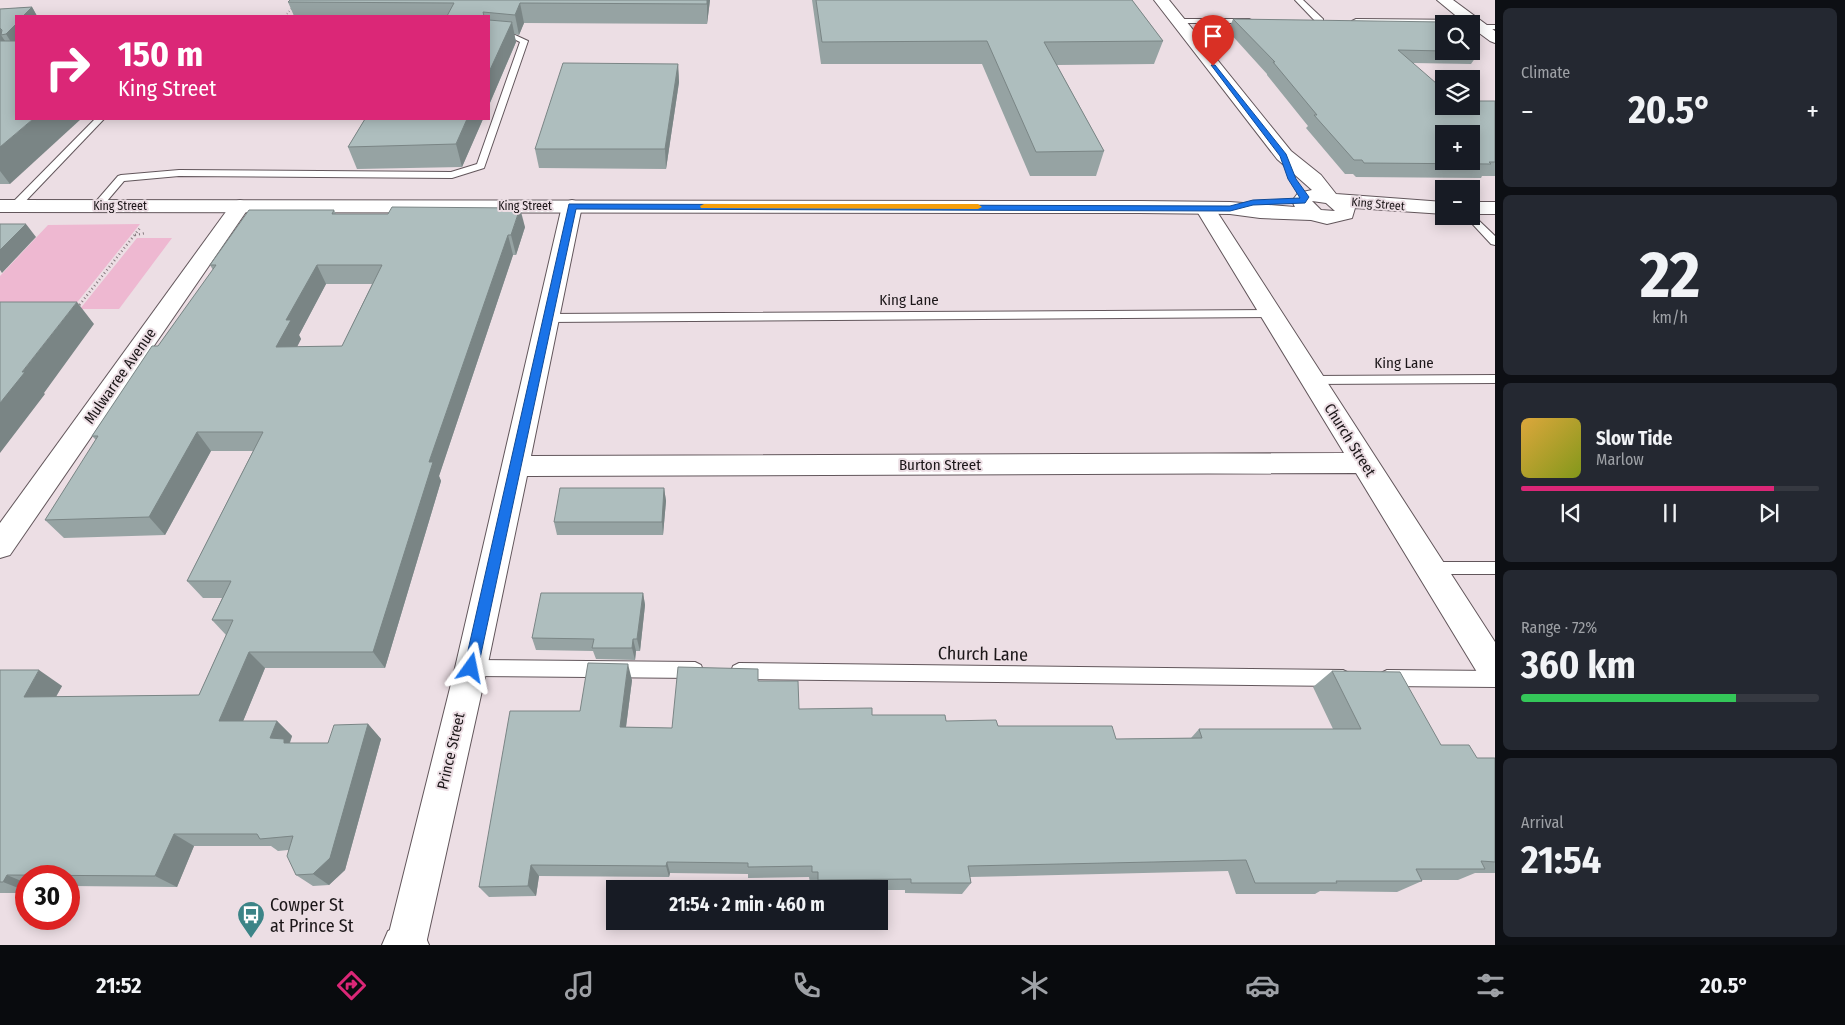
<!DOCTYPE html>
<html lang="en">
<head>
<meta charset="utf-8">
<style>
	:root { --surface:#171b24; --page:#242831; --text:#f1f3f6; --muted:#9ea1a6; --line:#363941; --accent:#db2777 }
	body { margin:0; font-family:"Fira Sans Condensed",sans-serif; background:var(--page); color:var(--text); height:100vh; display:flex; flex-direction:column; font-size:19px; white-space:nowrap }
	* { box-sizing:border-box; margin:0 }
	p { font-size:16px; color:var(--muted) }
	.icon { flex:none; width:28px; height:28px; fill:none; stroke:currentColor; stroke-width:2; stroke-linecap:round; stroke-linejoin:round }
	.map { position:relative; flex:1; overflow:hidden }
	.sheet { display:flex; flex-direction:column; gap:8px; padding:8px; background:#0d0f14; width:350px }
	.sheet>* { flex:none }
	.hud { position:absolute; left:15px; top:15px; width:475px; height:105px; border-radius:0px; box-shadow:0 2px 12px #0003; background:#db2777; color:#fff; overflow:hidden }
	.fabs { position:absolute; left:1435px; top:15px; display:grid; gap:10px }
	.fabs a { display:grid; place-items:center; width:45px; height:45px; border-radius:0px; background:var(--surface); box-shadow:0 2px 12px #0003; font-size:25px }
	.speed { position:absolute; left:15px; top:865px; display:flex; gap:10px; font-size:25px; font-weight:700; text-align:center }
	.speed>* { display:grid; place-content:center; width:65px; height:65px; border-radius:50%; background:var(--surface); box-shadow:0 2px 12px #0003; line-height:1 }
	.speed .limit { border:8px solid #d22; background:#fff; color:#111 }
	.pin { position:absolute; display:grid; place-items:center; width:42px; height:42px; color:#fff; margin:-51px -21px; border-radius:50% 50% 50% 0; rotate:-45deg; box-shadow:0 0 5px #0007 }
	.pin .icon { rotate:45deg }
	.me { position:absolute; width:55px; margin:-28px; rotate:12deg; stroke-linejoin:round; filter:drop-shadow(0 0 4px #0008) }
	.turn { display:flex; align-items:center; gap:18px; height:105px; padding:0 20px; font-size:22px }
	.turn .icon { width:65px; height:65px; stroke-width:2.5 }
	.turn b { display:block; font-size:35px; line-height:42px }
	.big { font-size:38px; font-weight:700; line-height:1.1 }
	.sheet .card { flex:1; display:flex; flex-direction:column; justify-content:center; gap:8px; min-width:0; padding:0 18px; border-radius:8px; background:var(--page) }
	.sheet .dial { align-items:center; gap:0 }
	.dial b { font-size:65px; line-height:1 }
	.song { display:flex; align-items:center; gap:15px }
	.cover { width:60px; height:60px; border-radius:8px; background:linear-gradient(135deg,hsl(40 70% 55%),hsl(70 70% 35%)) }
	.played { height:5px; border-radius:2px; background:linear-gradient(90deg,var(--accent) 85%,var(--line) 85%) }
	.keys { display:flex; justify-content:space-around; direction:ltr }
	.heat { display:flex; justify-content:space-between; align-items:center; font-size:28px; direction:ltr }
	.charge { height:8px; border-radius:4px; background:linear-gradient(90deg,#34c759 72%,var(--line) 0) }
	.trip { position:absolute; left:606px; top:880px; width:282px; height:50px; border-radius:0px; background:var(--surface); box-shadow:0 2px 12px #0003; font-weight:700; line-height:50px; text-align:center }
	.tabs { display:flex; height:80px; justify-content:space-around; align-items:center; background:#090b0e; color:var(--muted) }
	.tabs .icon { width:35px; height:35px }
	.tabs .current { color:var(--accent) }
	.tabs b { font-size:22px; color:var(--text) }
	main { display:flex; flex:1; min-height:0 }
	.map>svg:first-child { display:block }
</style>
</head>
<body>
<main>
<div class="map">
<svg width="1495" height="945" viewBox="0 0 1495 945">
	<rect width="100%" height="100%" fill="#ecdee4"/>
	<g fill="#eeb8d1">
		<path d="M140 224 71 310H0V276L48 225Z"/>
		<path d="M137 238H172L119 309H80Z"/>
	</g>
	<g fill="none" stroke-linecap="round" stroke-linejoin="round">
		<defs>
			<g id="service">
				<path d="M1295 0H1303L1323 19V23H1317Z"/>
				<path d="M1178 19H1249L1253 21 1249 23H1175L1174 21Z"/>
				<path d="M1356 19 1473 20 1477 22 1473 24 1353 23 1352 21Z"/>
				<path d="M1479 25H1495V29H1476V25Z"/>
				<path d="M489 34 515 35 528 41 484 168 452 178 179 176 124 181 101 208 92 206 118 176 121 175 179 170 451 172 477 164 520 42 514 39 489 38Z"/>
				<path d="M95 119H104L19 208H11V204Z"/>
				<path d="M1471 213 1495 236V245L1491 244 1465 216H1471Z"/>
				<path d="M1271 310 1277 314 1275 317 548 322 542 318 548 314Z"/>
				<path d="M1495 375V383L1312 384 1306 380 1312 376Z"/>
				<path d="M1430 562H1495V574H1430L1425 572 1422 568 1425 564Z"/>
				<path d="M471 660 695 662 701 665 703 670 701 675 695 678 471 676 465 673 463 668 465 663Z"/>
				<path d="M739 663 1343 670 1349 673 1351 678 1349 683 1343 686 739 679 733 676 731 671 733 666Z"/>
				<path d="M1387 670 1495 671V687L1387 686 1381 683 1379 678 1381 673Z"/>
			</g>
			<g id="minor">
				<path d="M1437 0H1453L1495 31V43L1490 41 1471 27V24H1466Z"/>
				<path d="M240 200 247 202 250 206 10 555 0 558V523L233 202Z"/>
				<path d="M572 200 579 202 582 206 531 456 1344 453 1195 208 1198 204 1205 202 1212 204 1495 642V686L1483 682 1356 473 527 476 487 668 426 944 386 945 455 668 562 206 565 202Z"/>
			</g>
			<g id="tertiary">
				<path d="M1154 0H1169L1291 151 1321 175 1336 194 1444 202V214L1355 208 1352 218 1327 224 1311 220 1260 218 1230 214 1140 213 0 212V200L1140 201 1230 202 1295 207 1292 201 1298 193 1312 190 1277 159ZM1312 201 1326 203 1335 211 1321 210Z"/>
				<rect x="1471" y="202" width="24" height="12"/>
			</g>
			<path id="secondary" d="M402 925H409L423 931 429 945H382L388 931Z"/>
		</defs>
		<use href="#service" stroke="#62565b" stroke-width="2"/>
		<use href="#minor" stroke="#62565b" stroke-width="2"/>
		<use href="#tertiary" stroke="#62565b" stroke-width="2"/>
		<use href="#secondary" stroke="#62565b" stroke-width="2"/>
		<path stroke="#857b7f" stroke-width="2" stroke-dasharray="0.5 2.5" stroke-linecap="butt" d="M276 16H285L299 0"/>
		<g stroke="#857b7f" stroke-width="2.5" stroke-dasharray="1 3" stroke-linecap="butt">
			<path d="M135 235 146 233"/>
			<path d="M77 308 140 228"/>
		</g>
		<use href="#service" fill="#fff" fill-rule="evenodd"/>
		<use href="#minor" fill="#fff" fill-rule="evenodd"/>
		<use href="#tertiary" fill="#fff" fill-rule="evenodd"/>
		<use href="#secondary" fill="#fff" fill-rule="evenodd"/>
	</g>
	<g fill="#96a3a3" fill-rule="evenodd">
		<path d="M290 0H710L707 24 524 23 519 35 514 34 516 42 489 105V16H294L288 2Z"/>
		<path d="M812 0H1132L1163 41 1154 64 1057 65 1104 151 1096 176H1030L982 64H821Z"/>
		<path d="M32 7 37 16H16L10 184H0V9Z"/>
		<path d="M1233 19 1444 24V51H1471V44L1480 51 1471 64 1413 63 1444 106 1495 101V176H1482L1481 178 1356 177 1353 174H1345L1306 128 1308 126 1267 75V74L1228 31Z"/>
		<path d="M678 64 679 82 666 169 539 168 535 149Z"/>
		<path d="M365 119H483L462 167 357 169 348 147Z"/>
		<path d="M334 210 336 214 525 227 516 255H513L439 476 441 481 385 668H265L243 721H277L292 736 290 743H328L368 724 381 739 345 870 329 885 313 886 296 875 288 850 278 851 271 846H194L177 887 69 886V876H26V893H0V670L62 686 56 697 199 695 226 635 212 620 222 598H203L187 581 253 451H211L165 535 64 538 45 520 96 440 92 436 158 346 213 270 210 265ZM326 284H372L342 346 297 347 301 339 299 335Z"/>
		<path d="M664 488 666 501 663 535H557L554 522Z"/>
		<path d="M643 593 645 605 640 651H636L635 660 596 659 593 651 536 650 532 638Z"/>
		<path d="M1332 671 1441 745 1477 758H1495V873H1475L1458 880H1421L1422 881 1397 892 1320 891 1315 894H1236L1228 871 970 877 971 883 962 894 905 893V890H880V889H815V883H810L809 877 748 878V874L670 873 669 877 539 876 536 896 489 897 479 887 580 711 632 680 626 727 672 728 758 681 799 709 998 726 1116 739 1191 738 1199 729H1333L1313 687Z"/>
	</g>
	<g fill="#7a8585">
		<path d="M707 0H710L707 24Z"/>
		<path d="M520 3 524 23 519 35 515 15Z"/>
		<path d="M32 7 37 16H23Z"/>
		<path d="M512 22 516 42 489 105V72Z"/>
		<path d="M16 24V50L6 34Z"/>
		<path d="M0 28 4 35H1L13 53 0 56Z"/>
		<path d="M678 64 679 82 666 169 665 149Z"/>
		<path d="M33 119H81L10 184 0 171V147Z"/>
		<path d="M467 119H483L462 167 456 144Z"/>
		<path d="M520 208 525 227 516 255 511 235Z"/>
		<path d="M26 224 36 237 2 273 0 270V250Z"/>
		<path d="M508 235 513 255 439 476 441 481 385 668 373 652 429 462Z"/>
		<path d="M317 265 326 284 299 335 301 339 287 366 276 347 286 320Z"/>
		<path d="M77 302 94 324 44 393 45 394 0 453V403L22 372Z"/>
		<path d="M197 432 211 451 165 535 149 517Z"/>
		<path d="M664 488 666 501 663 535 662 522Z"/>
		<path d="M643 593 645 605 640 651 637 639Z"/>
		<path d="M633 639 636 651 635 660 632 648Z"/>
		<path d="M249 652 265 668 237 736 219 721Z"/>
		<path d="M628 664 632 680 624 742 620 727Z"/>
		<path d="M39 670 62 686 47 712 24 697Z"/>
		<path d="M277 721 292 736 289 744 300 753 270 738Z"/>
		<path d="M368 724 381 739 345 870 329 885 313 874Z"/>
		<path d="M174 834 194 846 177 887 155 876Z"/>
		<path d="M667 862 670 873 669 877 666 866Z"/>
		<path d="M531 865 539 876 536 896 528 886Z"/>
		<path d="M7 875 26 883V891L3 882Z"/>
	</g>
	<g fill="#aebebe" stroke="#7a8585" fill-rule="evenodd">
		<path d="M290 0H707V4L520 3 515 15 483 12 484 16H447L454 3 288 2Z"/>
		<path d="M816 0H1132L1163 41 1044 42 1104 151 1036 152 987 41 822 42Z"/>
		<path d="M32 7 23 16H16V24L6 34 1 35 2 30 0 28V9Z"/>
		<path d="M1233 19 1444 22 1446 24H1444V51L1398 50 1444 90V106H1471V101H1495V162H1489L1491 164 1364 163 1362 160H1354L1314 115H1317L1273 62H1275ZM1444 134H1471V161H1444Z"/>
		<path d="M489 20 512 22 489 72Z"/>
		<path d="M0 41H16V119H33L0 147Z"/>
		<path d="M1471 44 1480 51H1471Z"/>
		<path d="M563 63 678 64 665 149H535Z"/>
		<path d="M365 119H467L456 144 348 147Z"/>
		<path d="M392 207 520 208 511 235H508L429 462H433L373 652H249L219 721H277L270 738 284 739V743H328L334 725 368 724 330 858 313 874 296 875 287 856 293 836 260 839 257 834H174L155 876 7 875 3 882H0V670H39L24 697 199 695 233 620H212L231 581H187L263 432H197L149 517 45 520 98 436H92L152 346H158L216 265H210L249 210H334L332 214H388ZM317 265H382L342 346 276 347 291 320H286Z"/>
		<path d="M0 224H26L0 250Z"/>
		<path d="M0 302H77L22 372H25L0 403Z"/>
		<path d="M560 488H664L662 522H554Z"/>
		<path d="M541 593H643L637 639H633L632 648H592L594 639 532 638Z"/>
		<path d="M588 663 628 664 620 727 672 728 678 667 758 669V681H798L799 709 872 708V715H945L946 721 996 720 998 726H1112L1116 739 1202 738 1199 729H1361L1332 671 1400 672 1441 745H1469L1477 758H1495V862L1481 861 1485 869H1416L1422 881H1336L1337 883H1255L1246 860 968 866 971 883H911V879L818 880V872H812V866L748 867V863L667 862 666 866 531 865 528 886 479 887 510 711H580Z"/>
	</g>
	<path fill="#1a73e8" stroke="#114b97" d="M1211 65H1215L1286 154 1296 179 1309 197 1305 203 1253 205 1230 211 576 209 478 668 476 672 471 674 466 672 464 668 569 204 1230 206 1253 200 1300 198 1288 179 1280 156Z"/>
	<path fill="#f59e0b" d="M704 204H978L982 207 978 209 701 208 700 206Z"/>
	<defs>
		<symbol id="bus-pin" viewBox="-11 -11 22 30"><path d="M0 17L-7.5 6A9.5 9.5 0 1 1 7.5 6Z" fill="#3c8487" stroke="#ecdee4"/><path d="M-5-6H5V4H4V6H2V4H-2V6H-4V4H-5ZM-3.5-4V0h7V-4ZM-3.5 1.2v1.5H-2V1.2ZM2 1.2v1.5H3.5V1.2Z" fill="#fff"/></symbol>
	</defs>
	<g fill-rule="evenodd">
		<use href="#bus-pin" x="235" y="899" width="32" height="43"/>
	</g>
	<g text-anchor="middle" stroke-width="4" stroke-linejoin="round" paint-order="stroke">
		<g font-size="12" fill="#1b1618" stroke="#ecdee4">
			<text transform="translate(1378 204) rotate(5)" y="4">King Street</text>
			<text x="120" y="210">King Street</text>
			<text x="525" y="210">King Street</text>
		</g>
		<g font-size="15" fill="#1b1618" stroke="#ecdee4">
			<text x="909" y="305">King Lane</text>
			<text x="1404" y="368">King Lane</text>
			<text transform="translate(120 376) rotate(-55)" y="5">Mulwarree Avenue</text>
			<text transform="translate(1350 440) rotate(58)" y="5">Church Street</text>
			<text x="940" y="470">Burton Street</text>
			<text transform="translate(451 751) rotate(-77)" y="5">Prince Street</text>
		</g>
		<g font-size="18" fill="#1b1618" stroke="#ecdee4">
			<text transform="translate(983 654) rotate(1)" y="6">Church Lane</text>
		</g>
		<g font-size="18" fill="#1b1618" stroke="#ecdee4" text-anchor="start">
			<text x="270" y="911">Cowper St<tspan x="270" dy="21">at Prince St</tspan></text>
		</g>
	</g>
</svg>
<div class="fabs">
<a><svg class="icon" aria-label="search" viewBox="0 0 24 24"><circle cx="10" cy="10" r="6"/><path d="M15 15l6 6"/></svg></a>
<a><svg class="icon" aria-label="layers" viewBox="0 0 24 24"><path d="M12 4l9 5-9 5-9-5zM3 14l9 5 9-5"/></svg></a>
<a>+</a>
<a>−</a>
</div>
<div class="speed"><div class="limit">30</div></div>
<div class="pin" style="left:1213px;top:66px;background:#d93025"><svg class="icon" aria-label="arrive" viewBox="0 0 24 24"><path d="M6 21V4h12l-3 4 3 4H6"/></svg></div>
<svg class="me" style="left:471px;top:668px" viewBox="-20 -20 40 40"><path d="M0-17L14 15 0 8-14 15z" fill="#1a73e8" stroke="#fff" stroke-width="4"/></svg>
<div class="trip">21:54 · 2 min · 460 m</div>
<div class="hud">
<div class="turn"><svg class="icon" aria-label="right" viewBox="0 0 24 24"><path d="M7 20v-9h11M14 6l5 5-5 5"/></svg><div><b>150 m</b>King Street</div></div>
</div>
</div>
<section class="sheet">
<div class="card"><p>Climate</p>
<div class="heat"><a>−</a><b class="big">20.5°</b><a>+</a></div>
</div>
<div class="card dial"><b>22</b><p>km/h</p></div>
<div class="card">
<div class="song"><i class="cover"></i><div><b>Slow Tide</b><p>Marlow</p></div></div>
<div class="played"></div>
<div class="keys"><svg class="icon" aria-label="previous" viewBox="0 0 24 24"><path d="M18 5L8 12l10 7zM5 5v14"/></svg><svg class="icon" aria-label="pause" viewBox="0 0 24 24"><path d="M8 5v14M16 5v14"/></svg><svg class="icon" aria-label="next" viewBox="0 0 24 24"><path d="M6 5l10 7-10 7zM19 5v14"/></svg></div>
</div>
<div class="card"><p>Range · 72%</p><b class="big">360 km</b><div class="charge"></div></div>
<div class="card"><p>Arrival</p><b class="big">21:54</b></div>
</section>
</main>
<nav class="tabs">
<b>21:52</b>
<svg class="icon current" aria-label="directions" viewBox="0 0 24 24"><path d="M12 3l9 9-9 9-9-9zM9 14v-3h6M13 9l2 2-2 2"/></svg>
<svg class="icon" aria-label="music" viewBox="0 0 24 24"><path d="M9 18V5l10-2v13"/><circle cx="6" cy="18" r="3"/><circle cx="16" cy="16" r="3"/></svg>
<svg class="icon" aria-label="phone" viewBox="0 0 24 24"><path d="M5 4h4l2 5-3 2q2 4 5 5l2-3 5 2v4C11 20 4 13 5 4z"/></svg>
<svg class="icon" aria-label="climate" viewBox="0 0 24 24"><path d="M12 3v18M4 7l16 10M4 17L20 7"/></svg>
<svg class="icon" aria-label="car" viewBox="0 0 24 24"><path d="M5 17H2v-5l4-1 3-4h7l3 4 3 1v5h-3M9 17h6M6 11h13"/><circle cx="7" cy="17" r="2"/><circle cx="17" cy="17" r="2"/></svg>
<svg class="icon" aria-label="filters" viewBox="0 0 24 24"><path d="M4 7h16M4 17h16"/><circle cx="9" cy="7" r="2"/><circle cx="15" cy="17" r="2"/></svg>
<b>20.5°</b>
</nav>
</body>
</html>
